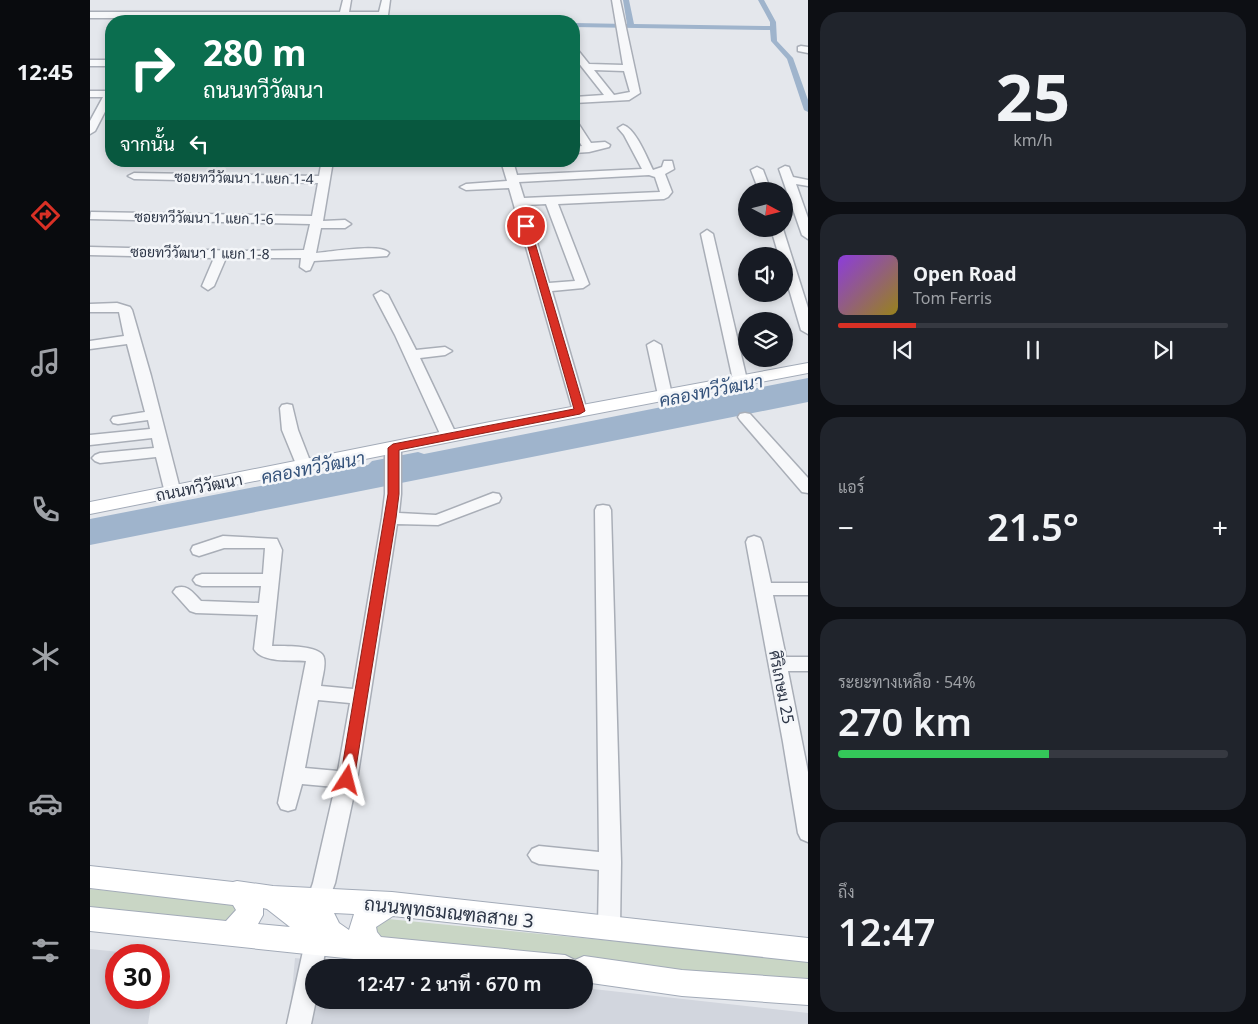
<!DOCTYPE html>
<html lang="th">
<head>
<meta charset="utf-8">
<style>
	:root { --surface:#171b24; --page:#20242c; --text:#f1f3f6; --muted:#9ea1a6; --line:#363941; --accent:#d93025 }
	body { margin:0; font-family:"Noto Sans",Sarabun,sans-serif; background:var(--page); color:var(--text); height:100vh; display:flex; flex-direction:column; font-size:19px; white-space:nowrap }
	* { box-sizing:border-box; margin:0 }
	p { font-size:16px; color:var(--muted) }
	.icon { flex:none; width:28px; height:28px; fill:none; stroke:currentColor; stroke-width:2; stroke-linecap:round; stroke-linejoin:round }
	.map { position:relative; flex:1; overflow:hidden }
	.sheet { display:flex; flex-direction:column; gap:12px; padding:12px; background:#0d0f14; width:450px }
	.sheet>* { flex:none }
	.banner { position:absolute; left:15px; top:15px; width:475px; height:152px; border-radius:20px; box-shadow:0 2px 8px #0003; background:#0b6e4f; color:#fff; overflow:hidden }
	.needle { width:32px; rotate:97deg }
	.controls { position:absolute; left:648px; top:182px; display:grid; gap:10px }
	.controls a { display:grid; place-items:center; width:55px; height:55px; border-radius:50%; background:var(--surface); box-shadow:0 2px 8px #0003; font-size:25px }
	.speed { position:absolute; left:15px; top:944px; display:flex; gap:10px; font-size:25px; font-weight:700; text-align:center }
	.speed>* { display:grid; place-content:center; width:65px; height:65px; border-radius:50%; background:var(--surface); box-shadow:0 2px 8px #0003; line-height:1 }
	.speed .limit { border:8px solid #d22; background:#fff; color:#111 }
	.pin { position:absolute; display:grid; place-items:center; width:42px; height:42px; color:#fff; margin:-21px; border:2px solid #fff; border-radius:50%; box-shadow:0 1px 5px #0007 }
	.me { position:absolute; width:55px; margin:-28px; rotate:9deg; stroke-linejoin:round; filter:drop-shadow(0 0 4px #0008) }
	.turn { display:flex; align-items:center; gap:18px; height:105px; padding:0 15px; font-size:22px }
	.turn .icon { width:65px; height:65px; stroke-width:2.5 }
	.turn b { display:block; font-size:35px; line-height:42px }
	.then { display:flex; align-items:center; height:48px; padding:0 15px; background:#0003; gap:10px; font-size:19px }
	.big { font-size:38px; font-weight:600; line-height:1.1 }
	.sheet .card { flex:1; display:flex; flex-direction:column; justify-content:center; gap:8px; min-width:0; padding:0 18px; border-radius:20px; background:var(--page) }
	.sheet .dial { align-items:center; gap:0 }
	.dial b { font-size:65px; line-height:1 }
	.song { display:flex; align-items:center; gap:15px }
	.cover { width:60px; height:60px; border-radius:8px; background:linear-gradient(135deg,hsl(270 70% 55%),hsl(50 70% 35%)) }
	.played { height:5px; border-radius:2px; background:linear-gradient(90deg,var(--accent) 20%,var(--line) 20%) }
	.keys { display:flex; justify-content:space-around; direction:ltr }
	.heat { display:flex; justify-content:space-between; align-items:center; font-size:28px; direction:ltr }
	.charge { height:8px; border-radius:4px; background:linear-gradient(90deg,#34c759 54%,var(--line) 0) }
	.trip { position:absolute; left:215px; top:959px; width:288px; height:50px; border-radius:25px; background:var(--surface); box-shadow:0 2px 8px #0003; font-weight:600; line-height:50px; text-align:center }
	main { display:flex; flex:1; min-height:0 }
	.menu { display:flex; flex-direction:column; width:90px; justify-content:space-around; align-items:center; background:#090b0e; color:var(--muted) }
	.menu .icon { width:35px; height:35px }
	.menu .current { color:var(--accent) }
	.menu b { font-size:22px; color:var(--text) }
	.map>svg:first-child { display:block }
</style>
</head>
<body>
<main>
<nav class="menu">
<b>12:45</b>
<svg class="icon current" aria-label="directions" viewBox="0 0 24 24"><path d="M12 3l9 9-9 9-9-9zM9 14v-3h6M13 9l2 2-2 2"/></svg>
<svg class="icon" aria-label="music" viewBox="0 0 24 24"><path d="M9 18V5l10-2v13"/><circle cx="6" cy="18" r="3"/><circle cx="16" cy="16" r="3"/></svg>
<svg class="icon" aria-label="phone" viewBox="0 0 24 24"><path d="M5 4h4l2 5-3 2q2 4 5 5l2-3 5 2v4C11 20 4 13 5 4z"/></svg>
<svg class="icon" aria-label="climate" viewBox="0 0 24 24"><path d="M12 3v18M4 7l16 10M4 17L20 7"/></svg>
<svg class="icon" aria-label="car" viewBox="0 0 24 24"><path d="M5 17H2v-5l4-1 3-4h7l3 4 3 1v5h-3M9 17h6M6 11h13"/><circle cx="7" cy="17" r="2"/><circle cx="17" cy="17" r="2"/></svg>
<svg class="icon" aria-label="filters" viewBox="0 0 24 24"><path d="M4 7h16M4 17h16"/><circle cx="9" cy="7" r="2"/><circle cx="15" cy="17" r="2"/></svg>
</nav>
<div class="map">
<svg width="718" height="1024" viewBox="0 0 718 1024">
	<rect width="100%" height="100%" fill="#e4e7ec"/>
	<g fill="#d2d6de">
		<path d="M0 949 59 955H26V998H62L58 1024H0Z"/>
		<path d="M205 958 300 967 224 968V1000H494V988L718 1013V1024H199Z"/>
	</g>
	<g fill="#c9d6c5">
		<path d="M0 889 148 903 152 911 140 924 0 910Z"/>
		<path d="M298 919 718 960V984L555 970 287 939 279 926Z"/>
	</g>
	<path fill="#9fb4cc" d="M718 378V402L0 545V519L278 465 282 461 328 452 334 454Z"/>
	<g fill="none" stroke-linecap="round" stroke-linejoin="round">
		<g fill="#9fb4cc" fill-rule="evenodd">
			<path d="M533 0H539L544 24 680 26V22L668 0H674L686 22 687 41 703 58 718 100V112L714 110 697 59 681 41 680 30 484 27V23L537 24Z"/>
			<path d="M328 17 364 19 367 21 326 20V18Z"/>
		</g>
		<defs>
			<g id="minor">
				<path d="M253 0H261L259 12H289L292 0H300L298 15 293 18H0V12H250Z"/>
				<path d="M522 0H530L550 93 539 100 484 103V97L514 95 484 57V48L487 49 499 64 533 65ZM504 70 534 71 540 92 524 95Z"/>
				<path d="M711 46 718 47V53L708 51V47Z"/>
				<rect x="0" y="60" width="21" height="6"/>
				<path d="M21 88V100L5 131 0 134V121L13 97H0V91H16Z"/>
				<path d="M484 122 488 123 501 143 515 142 520 145 519 147 499 152 484 153V147L492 146 484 133Z"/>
				<path d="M533 125C546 129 557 158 563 170L572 167 574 161H582L584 169 575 174 582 192 578 197 574 199 468 204 499 284 493 288 462 291 497 411 495 414H485L483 411 419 188 376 190 370 187 376 184 417 181 411 161H423L427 175 552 169 534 135 528 128ZM559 175 565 177 570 192 434 198 429 182ZM456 204 485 281 459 283 436 205Z"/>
				<path d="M199 161H243L233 221 255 220 261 224 255 228H231L226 253C240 252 291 243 299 253L297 256 224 261 220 270 216 271 210 267 211 258H136L124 286 118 290 112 286 124 258 0 255V247L154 251 214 250 220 224 0 219 1 212 222 216 228 183 44 179 38 176 44 173 229 176 231 165 204 164Z"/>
				<path d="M695 166 699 167 703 177 718 180V186L706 184 718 218V239L712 235 689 169Z"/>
				<path d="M667 167 673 170 681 191H669L661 170Z"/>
				<path d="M681 229H693L718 308V334L711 330 694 272V256H689Z"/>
				<path d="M617 230 623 234 657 380 655 383H645L643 380 611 234Z"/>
				<path d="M291 291 298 295 326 350 355 347 362 351 355 355 330 358 367 436 364 439H354L351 436 305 335 284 295Z"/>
				<path d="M27 303 40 307 42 310 61 376 91 493 89 497H77L75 493 66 457 10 463 5 461 2 458 5 455 10 453 64 448 62 438 0 445V435L60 429 58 420 28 424 23 423 21 420 23 417 55 412 37 344 0 349V341L34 336 29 312H0V304Z"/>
				<path d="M564 341 571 345 582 395 580 398H570L568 395 557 345Z"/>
				<path d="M197 404 202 405 208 430 222 466 220 469H208L192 430 190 408 192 405Z"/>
				<path d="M655 413 660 414 718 478V493L712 492 650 420 648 417 650 414Z"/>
				<path d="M303 443 308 445 311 448V494L309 513 346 515 403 493 409 494 411 498 409 502 348 525 307 524 267 780 245 883 236 907 228 909 220 907 217 900 223 883 245 787 212 784 205 809 198 811 191 809 188 803 216 661C201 660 172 663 164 649L168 615 106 613 100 611 83 592 86 588C98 584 103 593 111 601L169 603 171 586H112L106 584 103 580 106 576 112 574H173L175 548H134L109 556 103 554 101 550 103 546 133 536 187 539 192 550 182 646C194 646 232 645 234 658 236 667 232 677 231 686L263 689 292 518 295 494V448L298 445ZM228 700 260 703 248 771 215 768Z"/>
				<path d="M513 505 519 506 521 510 531 862 530 928 527 935 519 938 511 935 508 928 509 870 449 864 442 861 438 855 442 849 449 846 509 852 505 510 507 506Z"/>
				<path d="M664 536 670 538 672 542 681 583H718V595H683L696 657H718V671H698L718 772V842L711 839 708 833 693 742 656 542 658 538Z"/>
				<path d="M226 932 234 935 237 942 232 968H224V1000H226L221 1024H197L215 942 218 935Z"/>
			</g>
			<g id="major">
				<path d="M718 363V373L400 434 0 514V502L400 422Z"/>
				<path d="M0 866 143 882 147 881 183 886 302 892 718 938V962L303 916 286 927 287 932 291 937 475 955 485 960 494 956 592 970 718 979V1005L592 996 494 982V968H349L0 931V907L136 921 146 910 143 905 0 888ZM173 908 177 909 200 927 168 924 173 915ZM244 913 264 914 259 930 249 923Z"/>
			</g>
		</defs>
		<use href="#minor" stroke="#a9aeb7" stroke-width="3"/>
		<use href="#major" stroke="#a3abb8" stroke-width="2"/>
		<use href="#minor" fill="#f7f8fa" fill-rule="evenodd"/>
		<use href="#major" fill="#fff" fill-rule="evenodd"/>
	</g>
	<path fill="#d93025" stroke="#8d1f18" d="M433 224 440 226 495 411 490 414 309 450V494L306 518 264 780 262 784 257 786 252 784 250 780 294 518 298 494V448L303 444 484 409 432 226Z"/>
	<g text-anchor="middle" stroke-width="5" stroke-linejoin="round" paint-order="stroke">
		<g font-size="14" fill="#2b3445" stroke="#f4f6f9">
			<text transform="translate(154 178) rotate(1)" y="5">ซอยทวีวัฒนา 1 แยก 1-4</text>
			<text transform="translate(114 218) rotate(1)" y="5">ซอยทวีวัฒนา 1 แยก 1-6</text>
			<text transform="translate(110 253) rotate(1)" y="5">ซอยทวีวัฒนา 1 แยก 1-8</text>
		</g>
		<g font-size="16" fill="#2b3445" stroke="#f4f6f9">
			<text transform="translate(109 487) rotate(-11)" y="6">ถนนทวีวัฒนา</text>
			<text transform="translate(692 687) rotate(79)" y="6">ศิริเกษม 25</text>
		</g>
		<g font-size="18" font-style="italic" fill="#34527a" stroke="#f4f6f9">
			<text transform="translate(621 391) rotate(-11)" y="6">คลองทวีวัฒนา</text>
			<text transform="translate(223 468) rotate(-11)" y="6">คลองทวีวัฒนา</text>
		</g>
		<g font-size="19" fill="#2b3445" stroke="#f4f6f9">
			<text transform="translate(359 912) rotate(6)" y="7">ถนนพุทธมณฑลสาย 3</text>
		</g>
	</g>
</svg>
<div class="controls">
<a><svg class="needle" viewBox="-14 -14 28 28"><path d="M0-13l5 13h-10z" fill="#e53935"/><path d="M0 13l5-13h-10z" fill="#9ea1a6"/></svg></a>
<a><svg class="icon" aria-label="sound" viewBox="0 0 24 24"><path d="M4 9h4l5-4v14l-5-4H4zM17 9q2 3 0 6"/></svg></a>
<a><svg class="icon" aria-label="layers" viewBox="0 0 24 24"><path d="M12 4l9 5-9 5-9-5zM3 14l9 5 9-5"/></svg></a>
</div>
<div class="speed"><div class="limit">30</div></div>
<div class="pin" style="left:436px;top:226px;background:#d93025"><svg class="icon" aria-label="arrive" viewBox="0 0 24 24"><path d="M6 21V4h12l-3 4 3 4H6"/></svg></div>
<svg class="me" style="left:257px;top:780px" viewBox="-20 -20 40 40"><path d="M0-17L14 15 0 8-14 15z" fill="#d93025" stroke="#fff" stroke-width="4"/></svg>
<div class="trip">12:47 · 2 นาที · 670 m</div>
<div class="banner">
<div class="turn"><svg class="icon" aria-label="right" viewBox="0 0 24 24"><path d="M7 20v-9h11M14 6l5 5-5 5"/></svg><div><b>280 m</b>ถนนทวีวัฒนา</div></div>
<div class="then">จากนั้น<svg class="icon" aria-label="left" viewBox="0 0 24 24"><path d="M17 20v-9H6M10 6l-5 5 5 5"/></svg></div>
</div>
</div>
<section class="sheet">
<div class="card dial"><b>25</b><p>km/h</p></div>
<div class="card">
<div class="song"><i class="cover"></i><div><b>Open Road</b><p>Tom Ferris</p></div></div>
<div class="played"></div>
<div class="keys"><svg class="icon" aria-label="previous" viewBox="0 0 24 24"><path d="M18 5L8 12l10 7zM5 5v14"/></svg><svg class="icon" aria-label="pause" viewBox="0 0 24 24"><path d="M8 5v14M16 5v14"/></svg><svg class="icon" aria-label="next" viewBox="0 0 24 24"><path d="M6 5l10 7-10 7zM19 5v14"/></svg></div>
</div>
<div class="card"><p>แอร์</p>
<div class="heat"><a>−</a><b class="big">21.5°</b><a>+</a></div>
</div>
<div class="card"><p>ระยะทางเหลือ · 54%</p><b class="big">270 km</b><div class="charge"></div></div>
<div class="card"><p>ถึง</p><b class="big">12:47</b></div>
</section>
</main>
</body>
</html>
